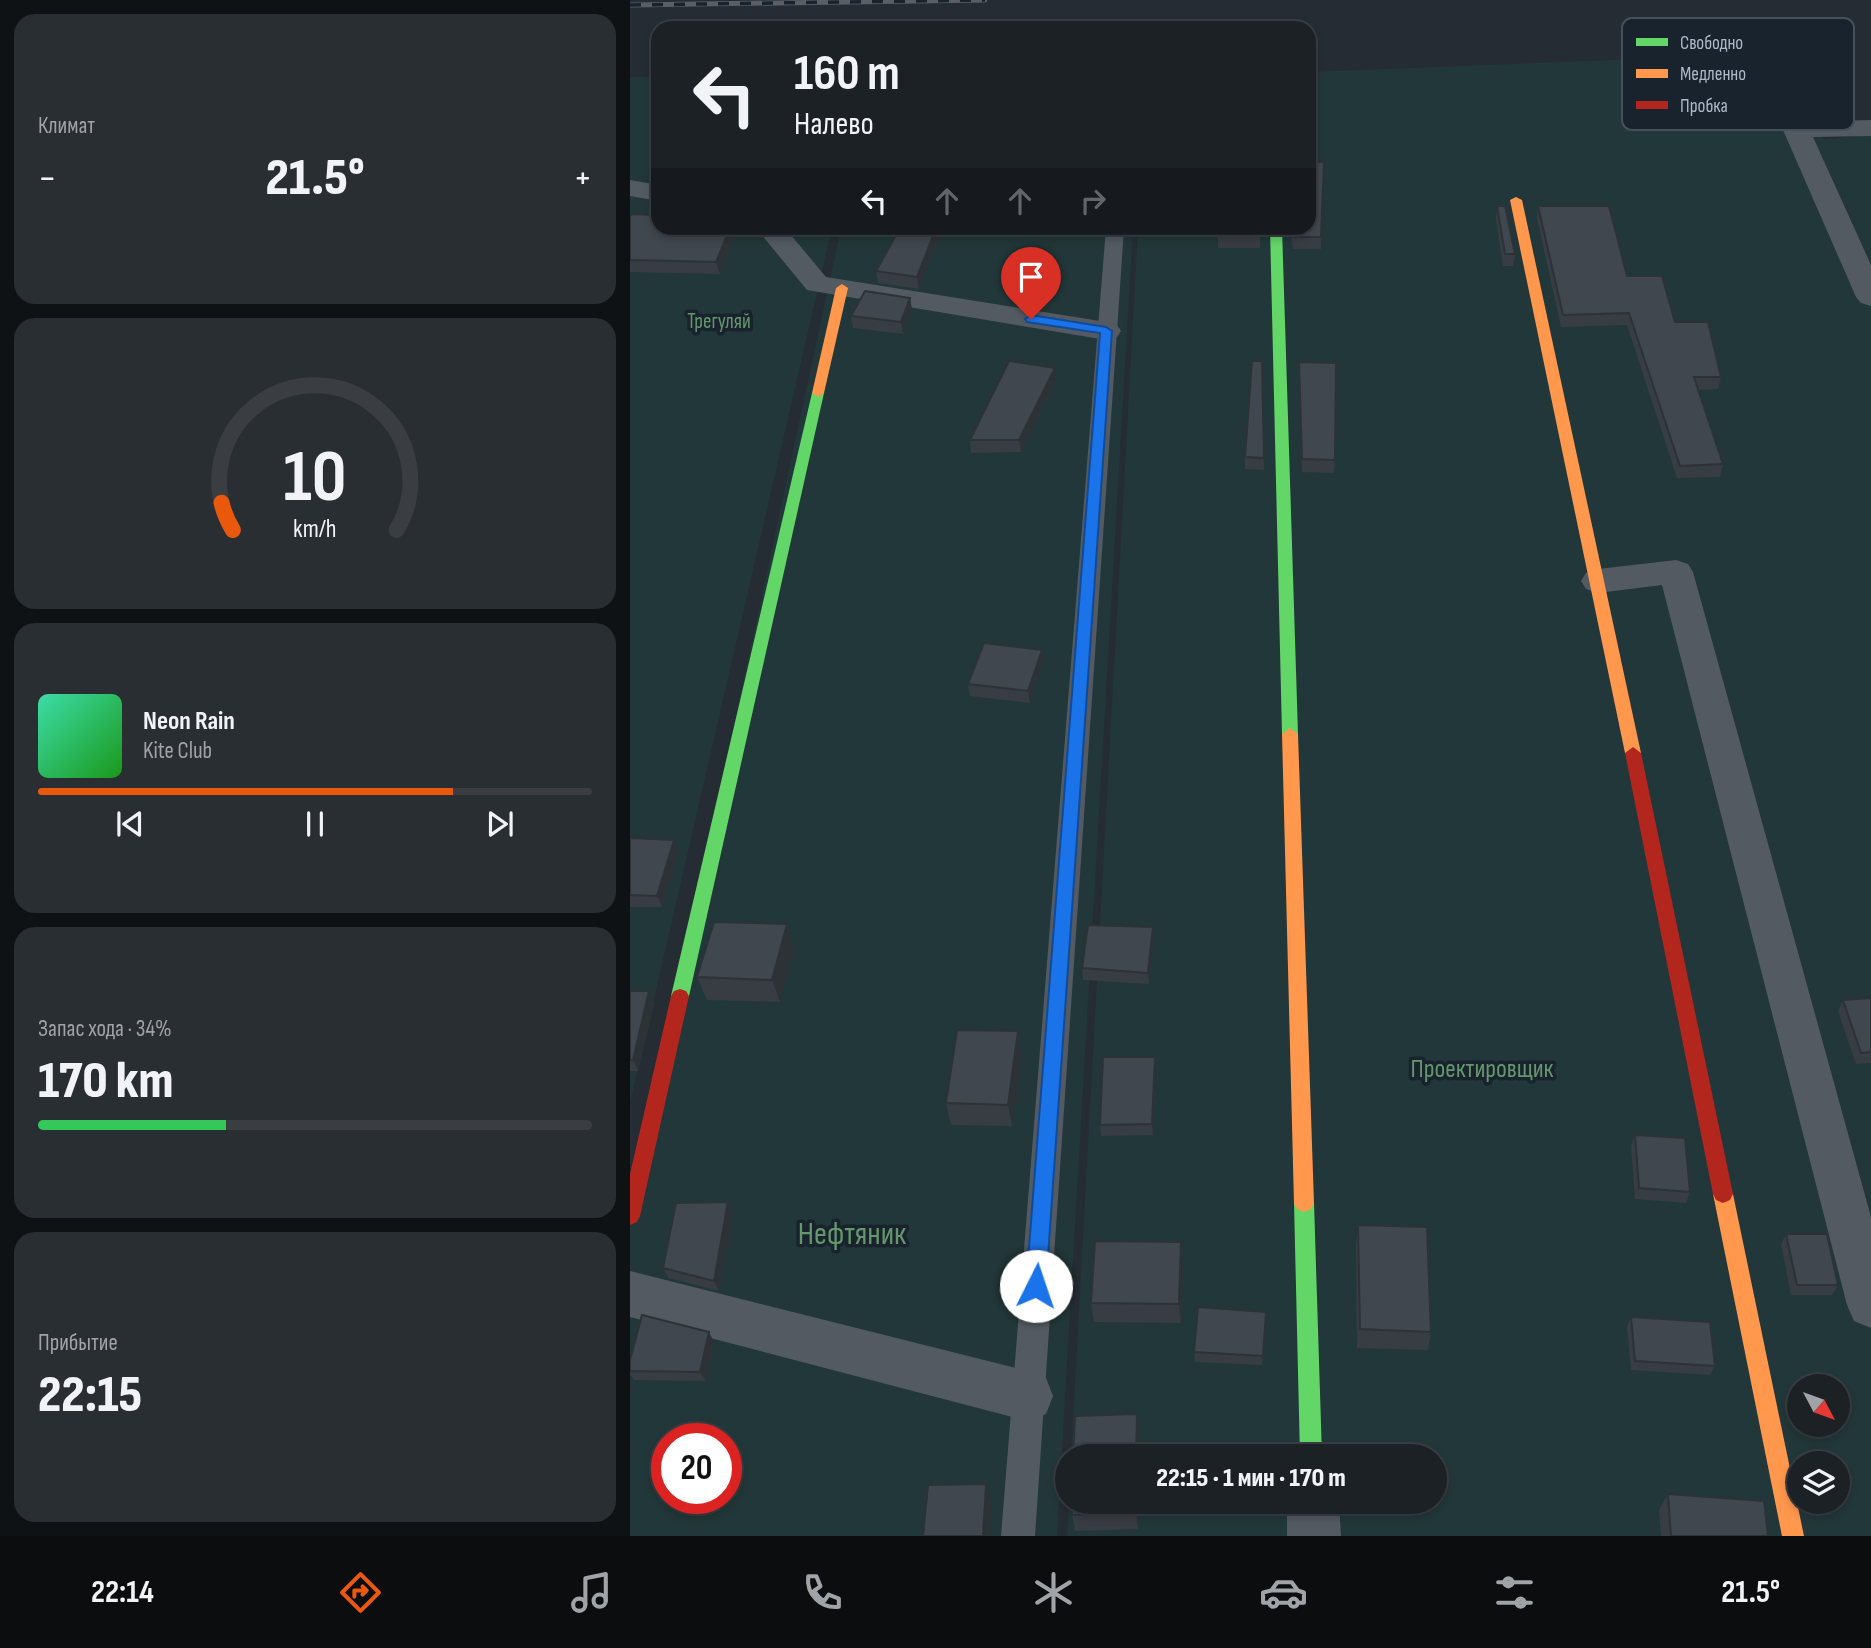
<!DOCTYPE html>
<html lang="ru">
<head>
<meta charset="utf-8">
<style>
	:root { --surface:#1c2126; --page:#292e32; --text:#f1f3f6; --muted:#a0a3a7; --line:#3a3e43; --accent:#ea580c }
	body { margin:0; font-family:"Sofia Sans Condensed",sans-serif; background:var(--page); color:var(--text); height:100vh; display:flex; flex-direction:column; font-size:26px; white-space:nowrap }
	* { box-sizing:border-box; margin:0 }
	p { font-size:23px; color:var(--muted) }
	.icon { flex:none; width:38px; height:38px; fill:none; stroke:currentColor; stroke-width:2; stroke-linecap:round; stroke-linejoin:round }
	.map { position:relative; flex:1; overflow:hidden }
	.sheet { display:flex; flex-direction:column; gap:14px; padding:14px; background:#0f1215; width:630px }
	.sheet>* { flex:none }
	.banner { position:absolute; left:21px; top:21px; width:665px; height:214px; border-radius:21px; box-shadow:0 4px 10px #0003,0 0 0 2px var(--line); background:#1c2126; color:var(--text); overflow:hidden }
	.needle { width:46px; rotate:131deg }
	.controls { position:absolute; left:1157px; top:1374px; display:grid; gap:14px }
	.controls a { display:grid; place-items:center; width:63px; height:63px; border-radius:50%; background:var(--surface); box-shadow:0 4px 10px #0003,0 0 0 2px var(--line); font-size:35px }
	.speed { position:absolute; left:21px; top:1423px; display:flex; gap:14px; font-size:35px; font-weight:700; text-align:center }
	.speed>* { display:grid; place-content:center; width:91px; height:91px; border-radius:50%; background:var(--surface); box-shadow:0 4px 10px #0003,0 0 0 2px var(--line); line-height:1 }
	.speed .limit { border:10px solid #d22; background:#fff; color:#111 }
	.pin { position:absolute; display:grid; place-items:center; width:60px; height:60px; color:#fff; margin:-72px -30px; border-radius:50% 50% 50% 0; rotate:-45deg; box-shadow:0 0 7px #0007 }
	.pin .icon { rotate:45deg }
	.me { position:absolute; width:77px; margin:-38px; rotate:4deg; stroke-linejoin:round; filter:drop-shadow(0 0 5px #0008) }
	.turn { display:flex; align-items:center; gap:24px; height:147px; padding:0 28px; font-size:32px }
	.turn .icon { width:91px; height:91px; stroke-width:2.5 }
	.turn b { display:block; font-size:49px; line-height:60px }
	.lanes { display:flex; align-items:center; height:66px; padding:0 28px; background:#0003; justify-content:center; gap:35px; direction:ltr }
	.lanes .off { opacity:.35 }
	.big { font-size:52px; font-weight:800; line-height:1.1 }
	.sheet .card { flex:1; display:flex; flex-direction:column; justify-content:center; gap:10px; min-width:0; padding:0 24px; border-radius:21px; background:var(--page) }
	.sheet .dial { align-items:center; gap:0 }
	.dial svg { height:182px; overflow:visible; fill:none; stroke:var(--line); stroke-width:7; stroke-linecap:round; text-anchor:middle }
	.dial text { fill:var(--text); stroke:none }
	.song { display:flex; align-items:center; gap:21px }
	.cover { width:84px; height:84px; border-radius:10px; background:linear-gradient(135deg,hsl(160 70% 55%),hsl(120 70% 35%)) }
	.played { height:7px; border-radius:4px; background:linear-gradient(90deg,var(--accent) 75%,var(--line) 75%) }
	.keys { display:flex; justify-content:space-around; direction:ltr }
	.heat { display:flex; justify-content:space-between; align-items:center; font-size:38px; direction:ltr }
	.charge { height:10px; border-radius:5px; background:linear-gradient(90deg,#34c759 34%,var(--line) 0) }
	.trip { position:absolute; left:425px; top:1444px; width:392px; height:70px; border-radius:35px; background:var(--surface); box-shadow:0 4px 10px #0003,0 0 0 2px var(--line); font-weight:800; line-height:70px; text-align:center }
	.tab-bar { display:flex; height:112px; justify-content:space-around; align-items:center; background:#0b0d0f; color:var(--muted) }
	.tab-bar .icon { width:49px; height:49px }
	.tab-bar .on { color:var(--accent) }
	.tab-bar b { font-size:32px; color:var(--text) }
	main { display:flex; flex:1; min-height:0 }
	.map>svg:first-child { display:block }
</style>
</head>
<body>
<main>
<section class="sheet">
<div class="card"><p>Климат</p>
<div class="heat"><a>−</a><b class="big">21.5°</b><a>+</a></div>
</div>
<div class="card dial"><svg viewBox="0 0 100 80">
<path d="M14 69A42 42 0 1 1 86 69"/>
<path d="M14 69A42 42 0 0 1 9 57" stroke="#ea580c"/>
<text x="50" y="56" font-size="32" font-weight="700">10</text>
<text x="50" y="72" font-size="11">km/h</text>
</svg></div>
<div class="card">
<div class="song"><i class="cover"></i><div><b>Neon Rain</b><p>Kite Club</p></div></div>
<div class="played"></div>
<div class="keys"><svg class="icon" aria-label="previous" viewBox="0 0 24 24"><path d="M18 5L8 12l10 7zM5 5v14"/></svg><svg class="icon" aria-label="pause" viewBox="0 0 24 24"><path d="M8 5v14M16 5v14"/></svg><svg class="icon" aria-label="next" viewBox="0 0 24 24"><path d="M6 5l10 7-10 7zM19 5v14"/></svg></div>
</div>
<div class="card"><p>Запас хода · 34%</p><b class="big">170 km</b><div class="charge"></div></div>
<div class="card"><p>Прибытие</p><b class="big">22:15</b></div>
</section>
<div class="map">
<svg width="1241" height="1536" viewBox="0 0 1241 1536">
	<rect width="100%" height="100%" fill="#252c33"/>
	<g fill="#223739" fill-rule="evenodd">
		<path d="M1138 54 1194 139 1241 135V1536H437L439 1502H805V1456H441L508 228H679V72ZM1169 1386H1208V1424H1169ZM1169 1463H1208V1502H1169Z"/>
		<path d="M0 77H28V228H202L0 1103Z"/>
		<path d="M211 228H503L427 1536H0V1208ZM37 1438H96V1498H37Z"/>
	</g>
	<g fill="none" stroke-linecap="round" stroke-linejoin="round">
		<path fill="#545a62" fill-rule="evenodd" d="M476 228H494L405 1536H371Z"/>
		<g fill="#545a62" fill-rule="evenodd">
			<path d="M1241 120V136L1183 137 1241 265V306L1231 303 1226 297 1153 130 1157 124 1166 122Z"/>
			<path d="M0 180 28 185V201L0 196Z"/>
			<path d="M126 228H155L196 277 476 322 487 325 491 331 487 337 476 340 177 290Z"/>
			<path d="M1046 560 1058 564 1063 572 1241 1217V1328L1224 1321 1217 1305 1032 585 968 593 956 589 951 581 956 573 968 569Z"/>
			<path d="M0 1271 398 1371 416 1378 423 1396 416 1414 398 1421 0 1317Z"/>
			<path d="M657 1502H709L711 1536H657Z"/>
		</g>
		<g fill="#63d668" fill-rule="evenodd">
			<path d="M640 228H652L668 734 660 740 652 734Z"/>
			<path d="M188 389 194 393 59 996 56 1001 50 1003 44 1001 41 996 182 393Z"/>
			<path d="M674 1194 681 1197 684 1203 692 1456H670L664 1203 667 1197Z"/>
		</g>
		<g fill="#ff974d" fill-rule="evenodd">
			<path d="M886 197 892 200 1011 753 1003 759 995 753 880 200Z"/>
			<path d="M212 284 218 288 194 393 188 397 182 393 206 288Z"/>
			<path d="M660 728 668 734 684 1203 681 1209 674 1212 667 1209 664 1203 652 734Z"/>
			<path d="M1093 1185 1100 1188 1103 1194 1174 1536H1152L1083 1194 1086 1188Z"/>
		</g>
		<g fill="#b3261e" fill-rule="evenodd">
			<path d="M1003 747 1011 753 1103 1194 1100 1200 1093 1203 1086 1200 1083 1194 995 753Z"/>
			<path d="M50 989 56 991 59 996 10 1216 7 1222 0 1225V1174L41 996 44 991Z"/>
		</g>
		<defs>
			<path id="rail" d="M0 5 355 0"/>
		</defs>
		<use href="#rail" stroke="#595f64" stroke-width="5"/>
		<use href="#rail" stroke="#19232d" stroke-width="3.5" stroke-dasharray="11" stroke-linecap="butt"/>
	</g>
	<g fill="#373d43">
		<path d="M694 162 691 249H663L660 228H679Z"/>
		<path d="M867 206 885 254 883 266H873L866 218Z"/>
		<path d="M908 206 997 276 1045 322 1091 377 1088 389 1068 390 1093 464 1090 477 1047 478 997 325 931 327 907 218Z"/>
		<path d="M0 217 108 228 90 274 0 272Z"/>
		<path d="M312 228 289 289 248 283 246 271Z"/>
		<path d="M630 228V248H588V236Z"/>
		<path d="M280 298 282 310 273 334 223 328 221 316Z"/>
		<path d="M632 361 634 470 615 469V457Z"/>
		<path d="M669 362 705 460 704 473 672 472Z"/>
		<path d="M425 368 426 380 391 452 341 453 340 440Z"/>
		<path d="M412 650 414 662 400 703 340 696 338 684Z"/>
		<path d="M0 838 49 851 32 907H0Z"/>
		<path d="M157 924 164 947 150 1002 77 1000 67 977Z"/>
		<path d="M523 927 524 939 519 984 453 980 452 968Z"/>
		<path d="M0 991 24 1003 8 1071H0Z"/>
		<path d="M1241 998V1063L1226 1064 1208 1011 1213 1000Z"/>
		<path d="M388 1031 392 1053 382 1126 321 1125 316 1103Z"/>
		<path d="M525 1057 526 1068 523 1135 471 1136 470 1125Z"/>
		<path d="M1005 1135 1060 1192 1056 1203 1005 1199 1001 1146Z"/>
		<path d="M98 1202 103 1212 89 1291 39 1278 33 1268Z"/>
		<path d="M728 1225 801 1332 798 1350 727 1348 726 1245Z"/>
		<path d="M1156 1234 1208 1285 1202 1295H1161L1151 1244Z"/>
		<path d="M553 1262 551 1323 464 1322 461 1303Z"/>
		<path d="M1001 1317 1085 1366 1080 1375 1001 1370 997 1327Z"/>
		<path d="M636 1321 632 1365 565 1362 564 1352Z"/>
		<path d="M84 1342 76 1381 4 1380 0 1375V1360Z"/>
		<path d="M1038 1494 1138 1536H1031L1029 1510Z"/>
		<path d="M508 1502V1529L445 1531 442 1515Z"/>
	</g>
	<g fill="#2d3237">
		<path d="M100 228H108L90 274 86 262Z"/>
		<path d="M306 228H312L289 289 287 277Z"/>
		<path d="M280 298 282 310 273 334 271 322Z"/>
		<path d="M425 368 426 380 391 452 389 440Z"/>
		<path d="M412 650 414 662 400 703 398 691Z"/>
		<path d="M44 840 49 851 32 907 27 896Z"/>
		<path d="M157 924 164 947 150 1002 142 980Z"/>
		<path d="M523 927 524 939 519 984 518 973Z"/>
		<path d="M19 991 24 1003 8 1071 3 1060Z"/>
		<path d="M388 1031 392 1053 382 1126 378 1105Z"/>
		<path d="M525 1057 526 1068 523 1135 522 1124Z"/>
		<path d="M98 1202 103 1212 89 1291 84 1281Z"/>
		<path d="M551 1242 553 1262 551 1323 549 1304Z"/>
		<path d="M79 1332 84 1342 76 1381 70 1372Z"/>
		<path d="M507 1414 509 1431V1456H506Z"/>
		<path d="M356 1484 362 1500 360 1536H353Z"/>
		<path d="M506 1502H508V1529L506 1513Z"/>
	</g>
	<g fill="#40474e" stroke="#2d3237" stroke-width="2">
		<path d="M679 161 694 162 691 237H664L662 228H679Z"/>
		<path d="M867 206H875L885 254H875Z"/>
		<path d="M908 206H979L997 276H1032L1045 322H1078L1091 377H1064L1093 464 1050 466 999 313 933 315Z"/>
		<path d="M1 214 28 215V228H100L86 262 0 260V217Z"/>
		<path d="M270 228H306L287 277 246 271Z"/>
		<path d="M590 228H630V236H588Z"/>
		<path d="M235 291 280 298 271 322 221 316Z"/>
		<path d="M379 361 425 368 389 440H340Z"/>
		<path d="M622 361H632L634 458 615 457Z"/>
		<path d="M669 362 706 363 705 460 672 459Z"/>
		<path d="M354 643 412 650 398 691 338 684Z"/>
		<path d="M0 838 44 840 27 896 0 895Z"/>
		<path d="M84 922 157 924 142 980 67 977Z"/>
		<path d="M458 925 523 927 518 973 452 968Z"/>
		<path d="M0 991H19L3 1060H0Z"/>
		<path d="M1241 998V1052L1231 1053 1213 1000Z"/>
		<path d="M327 1030 388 1031 378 1105 316 1103Z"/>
		<path d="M473 1057H525L522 1124 470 1125Z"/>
		<path d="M1005 1135 1055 1138 1060 1192 1009 1188Z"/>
		<path d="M98 1202 84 1281 33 1268 46 1203Z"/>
		<path d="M728 1225 797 1227 801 1332 730 1329Z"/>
		<path d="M1156 1234H1197L1208 1285H1167Z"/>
		<path d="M465 1241 551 1242 549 1304 461 1303Z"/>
		<path d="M568 1307 636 1312 633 1356 564 1352Z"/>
		<path d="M12 1315 79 1332 70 1372 0 1371V1360Z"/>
		<path d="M1001 1317 1080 1322 1085 1366 1005 1361Z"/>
		<path d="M507 1414 506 1456H443L445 1416Z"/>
		<path d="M356 1484 353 1536H293L298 1485Z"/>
		<path d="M1038 1494 1134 1501 1138 1536H1041Z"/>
		<path d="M442 1502H506V1513L442 1515Z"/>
	</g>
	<path fill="#1a73e8" stroke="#114b97" stroke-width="2" d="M401 315 476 327 482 331 416 1286 413 1293 406 1296 399 1293 396 1286 470 333 397 322 395 319Z"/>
	<g text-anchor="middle" stroke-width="7" stroke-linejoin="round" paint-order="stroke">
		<g font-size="21" fill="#64976b" stroke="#19232d">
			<text x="89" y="328">Трегуляй</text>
		</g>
		<g font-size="26" fill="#64976b" stroke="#19232d">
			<text x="852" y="1077">Проектировщик</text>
		</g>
		<g font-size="32" fill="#64976b" stroke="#19232d">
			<text x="222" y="1244">Нефтяник</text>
		</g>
	</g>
	<rect x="992" y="18" width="232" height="112" rx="10" fill="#19232d" stroke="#45505b" stroke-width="2"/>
	<rect x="1006" y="38" width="32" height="8" fill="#63d668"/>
	<rect x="1006" y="69" width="32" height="9" fill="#ff974d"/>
	<rect x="1006" y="101" width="32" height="8" fill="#b3261e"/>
	<g font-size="19" fill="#adb9c6">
		<text x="1050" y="49">Свободно</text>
		<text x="1050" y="80">Медленно</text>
		<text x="1050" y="112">Пробка</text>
	</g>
</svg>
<div class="controls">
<a><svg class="needle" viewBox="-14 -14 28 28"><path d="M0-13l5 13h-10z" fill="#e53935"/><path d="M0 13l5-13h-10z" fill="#a0a3a7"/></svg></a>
<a><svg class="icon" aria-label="layers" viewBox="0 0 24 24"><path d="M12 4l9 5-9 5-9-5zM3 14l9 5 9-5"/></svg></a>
</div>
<div class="speed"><div class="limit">20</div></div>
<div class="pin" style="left:401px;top:319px;background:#d93025"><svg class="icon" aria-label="arrive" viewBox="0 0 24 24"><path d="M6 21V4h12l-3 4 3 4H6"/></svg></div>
<svg class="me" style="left:406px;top:1286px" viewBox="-20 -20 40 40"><circle r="19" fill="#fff"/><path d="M0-13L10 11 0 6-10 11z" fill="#1a73e8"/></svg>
<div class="trip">22:15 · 1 мин · 170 m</div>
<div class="banner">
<div class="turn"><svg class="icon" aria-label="left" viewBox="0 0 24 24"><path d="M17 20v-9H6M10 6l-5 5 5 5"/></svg><div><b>160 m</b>Налево</div></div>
<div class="lanes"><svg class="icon" aria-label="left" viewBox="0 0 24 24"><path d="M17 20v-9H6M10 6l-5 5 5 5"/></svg><svg class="icon off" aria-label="ahead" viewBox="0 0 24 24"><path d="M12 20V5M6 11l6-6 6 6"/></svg><svg class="icon off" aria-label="ahead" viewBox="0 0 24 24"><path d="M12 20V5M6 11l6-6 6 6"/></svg><svg class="icon off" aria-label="right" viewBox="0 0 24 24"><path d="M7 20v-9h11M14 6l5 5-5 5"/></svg></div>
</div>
</div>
</main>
<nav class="tab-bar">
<b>22:14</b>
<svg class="icon on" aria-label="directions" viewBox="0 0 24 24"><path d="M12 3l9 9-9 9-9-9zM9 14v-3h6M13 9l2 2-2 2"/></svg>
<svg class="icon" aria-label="music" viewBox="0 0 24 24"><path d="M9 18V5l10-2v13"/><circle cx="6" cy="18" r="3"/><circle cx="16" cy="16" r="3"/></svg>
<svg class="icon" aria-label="phone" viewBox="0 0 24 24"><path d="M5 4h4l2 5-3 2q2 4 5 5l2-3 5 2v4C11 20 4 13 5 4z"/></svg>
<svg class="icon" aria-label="climate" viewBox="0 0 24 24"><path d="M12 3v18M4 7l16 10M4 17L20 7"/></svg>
<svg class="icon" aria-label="car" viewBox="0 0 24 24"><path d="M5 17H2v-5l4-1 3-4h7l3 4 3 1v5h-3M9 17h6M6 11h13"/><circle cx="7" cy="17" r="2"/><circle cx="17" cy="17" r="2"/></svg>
<svg class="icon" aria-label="filters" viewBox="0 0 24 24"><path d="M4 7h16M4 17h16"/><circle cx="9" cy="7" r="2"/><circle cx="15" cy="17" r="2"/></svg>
<b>21.5°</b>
</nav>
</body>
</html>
